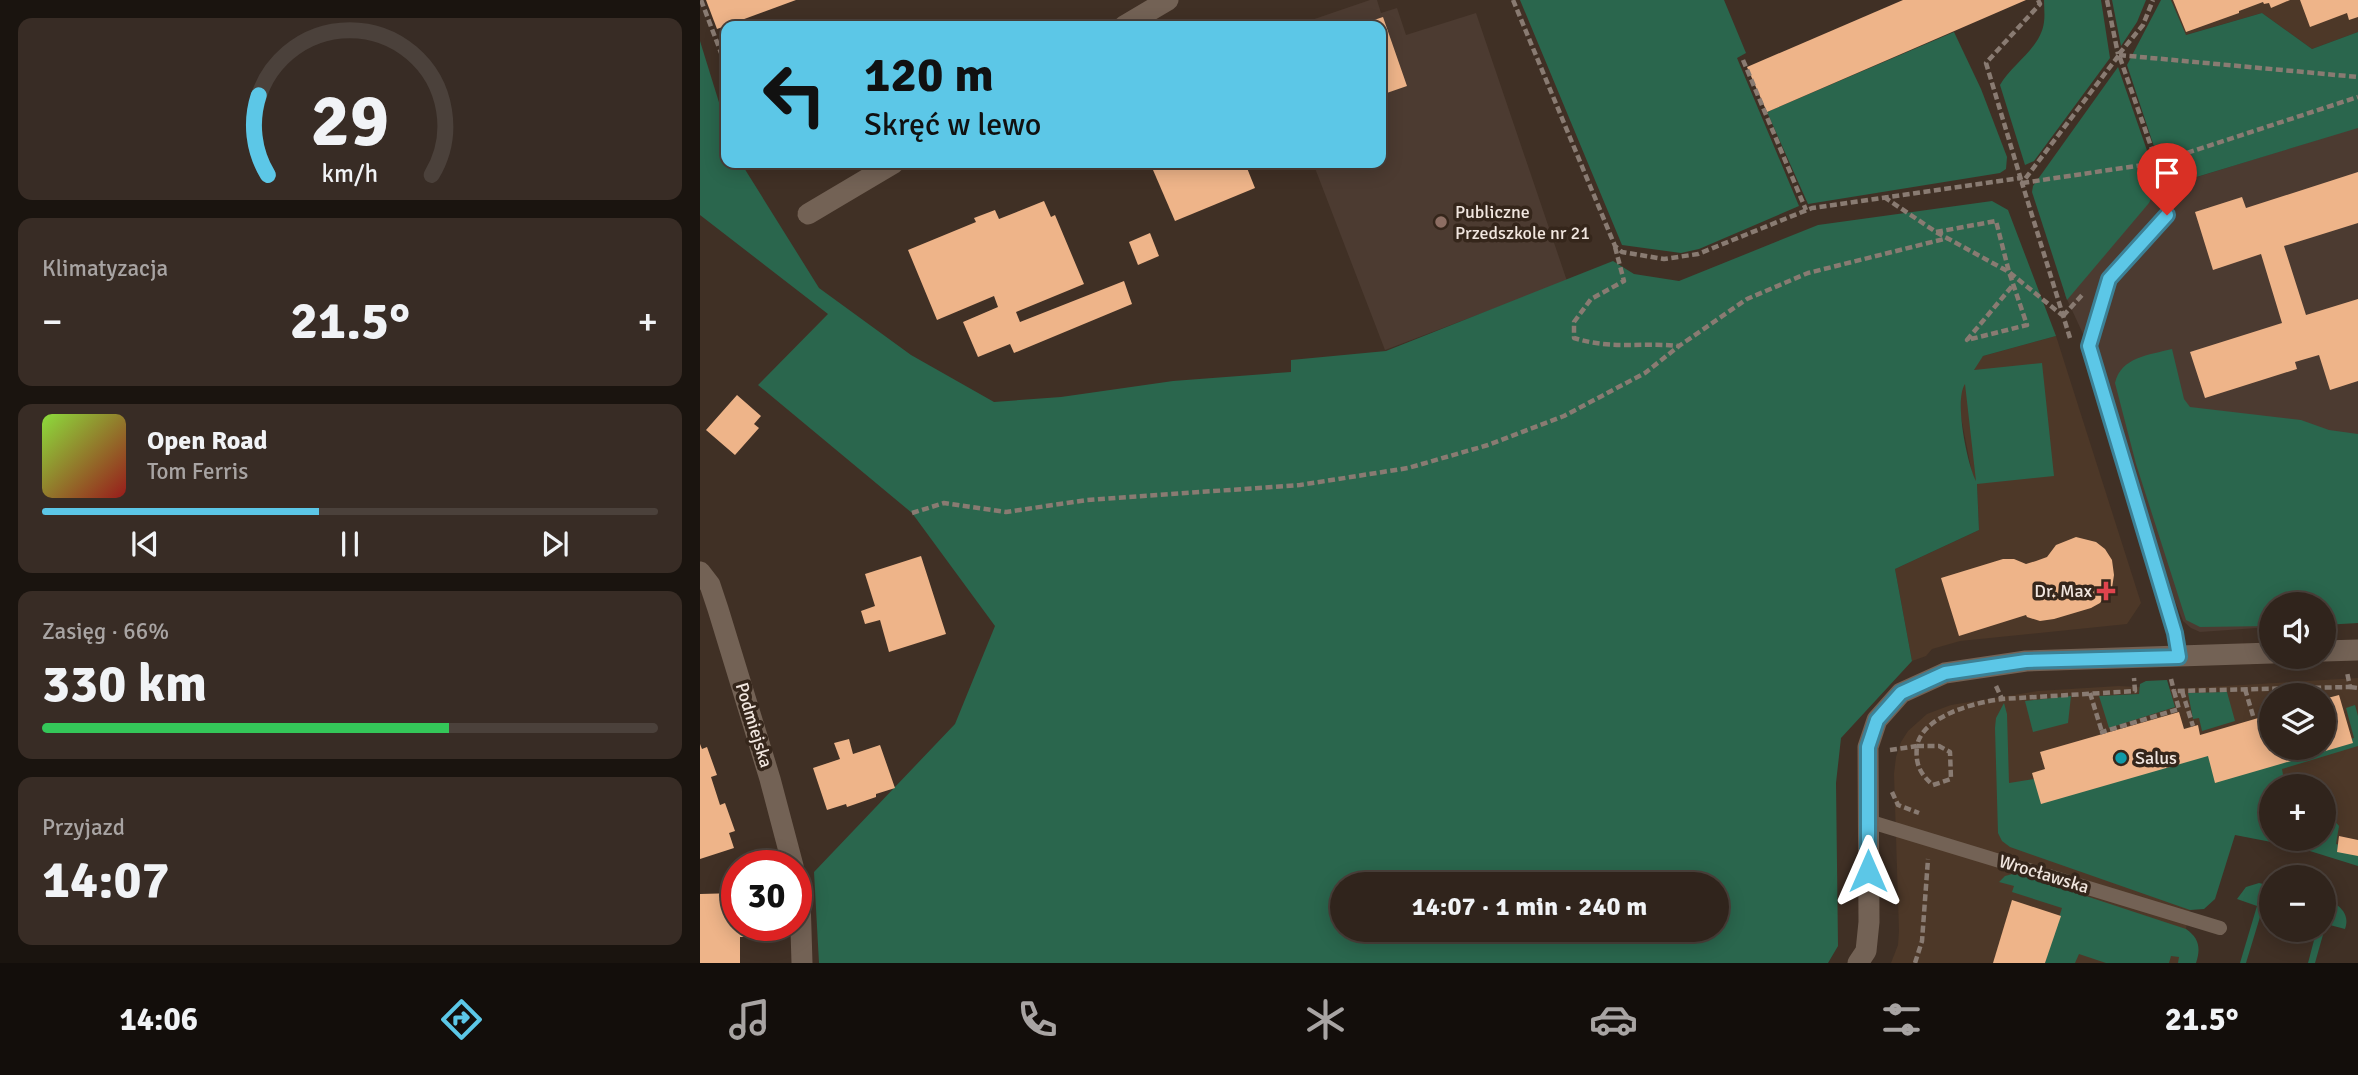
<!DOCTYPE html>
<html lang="pl">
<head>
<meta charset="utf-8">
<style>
	:root { --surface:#30241c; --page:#382c25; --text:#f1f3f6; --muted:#a8a4a3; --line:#4b413b; --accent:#5cc7e7 }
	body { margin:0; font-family:Signika,sans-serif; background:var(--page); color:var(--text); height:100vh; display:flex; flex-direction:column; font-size:26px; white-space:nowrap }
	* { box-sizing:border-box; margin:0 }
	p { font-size:23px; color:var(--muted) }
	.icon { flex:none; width:38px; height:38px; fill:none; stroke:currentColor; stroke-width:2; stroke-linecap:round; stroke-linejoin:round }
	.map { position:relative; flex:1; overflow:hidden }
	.drawer { display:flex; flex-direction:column; gap:18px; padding:18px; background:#1a140f; width:700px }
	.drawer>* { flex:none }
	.hud { position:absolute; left:21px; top:21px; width:665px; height:147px; border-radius:14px; box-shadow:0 4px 18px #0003,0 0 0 2px var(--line); background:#5cc7e7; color:#111; overflow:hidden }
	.buttons { position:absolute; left:1559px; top:592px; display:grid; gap:14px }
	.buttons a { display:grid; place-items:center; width:77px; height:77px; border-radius:50%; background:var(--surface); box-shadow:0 4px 18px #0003,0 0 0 2px var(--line); font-size:35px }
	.speed { position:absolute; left:21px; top:850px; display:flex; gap:14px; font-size:35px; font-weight:700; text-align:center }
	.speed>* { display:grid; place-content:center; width:91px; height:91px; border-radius:50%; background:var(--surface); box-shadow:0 4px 18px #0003,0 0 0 2px var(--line); line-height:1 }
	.speed .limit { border:10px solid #d22; background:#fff; color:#111 }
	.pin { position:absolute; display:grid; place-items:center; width:60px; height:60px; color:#fff; margin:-72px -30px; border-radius:50% 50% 50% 0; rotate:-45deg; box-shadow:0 0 7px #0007 }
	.pin .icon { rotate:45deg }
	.me { position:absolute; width:77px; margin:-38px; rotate:0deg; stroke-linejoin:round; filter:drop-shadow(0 0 5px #0008) }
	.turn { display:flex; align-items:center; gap:24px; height:147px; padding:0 28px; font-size:32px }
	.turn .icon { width:91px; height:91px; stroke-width:2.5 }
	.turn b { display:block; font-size:49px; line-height:60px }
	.big { font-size:52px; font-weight:800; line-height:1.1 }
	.drawer .card { flex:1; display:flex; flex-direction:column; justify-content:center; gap:10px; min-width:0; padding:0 24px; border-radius:14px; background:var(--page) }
	.drawer .dial { align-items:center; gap:0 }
	.dial svg { height:182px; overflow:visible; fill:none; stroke:var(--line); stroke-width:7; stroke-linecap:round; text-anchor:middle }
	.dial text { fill:var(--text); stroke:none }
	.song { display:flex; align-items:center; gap:21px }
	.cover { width:84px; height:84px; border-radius:10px; background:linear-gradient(135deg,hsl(90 70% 55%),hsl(0 70% 35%)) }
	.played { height:7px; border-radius:4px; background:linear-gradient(90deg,var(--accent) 45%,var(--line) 45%) }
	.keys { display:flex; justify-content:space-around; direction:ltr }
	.heat { display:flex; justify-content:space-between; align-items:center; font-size:38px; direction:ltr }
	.charge { height:10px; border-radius:5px; background:linear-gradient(90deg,#34c759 66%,var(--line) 0) }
	.trip { position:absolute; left:630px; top:872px; width:399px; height:70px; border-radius:35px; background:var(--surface); box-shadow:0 4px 18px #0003,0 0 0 2px var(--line); font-weight:800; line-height:70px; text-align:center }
	.tab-bar { display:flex; height:112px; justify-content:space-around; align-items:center; background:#130e0b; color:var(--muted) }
	.tab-bar .icon { width:49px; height:49px }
	.tab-bar .current { color:var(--accent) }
	.tab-bar b { font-size:32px; color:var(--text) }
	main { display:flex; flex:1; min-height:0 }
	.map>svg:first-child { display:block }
</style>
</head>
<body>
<main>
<section class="drawer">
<div class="card dial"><svg viewBox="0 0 100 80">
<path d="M14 69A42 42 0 1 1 86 69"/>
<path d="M14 69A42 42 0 0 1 10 34" stroke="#5cc7e7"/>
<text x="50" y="56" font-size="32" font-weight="700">29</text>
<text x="50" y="72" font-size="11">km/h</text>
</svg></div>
<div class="card"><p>Klimatyzacja</p>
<div class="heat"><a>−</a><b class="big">21.5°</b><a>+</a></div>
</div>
<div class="card">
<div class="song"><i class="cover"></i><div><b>Open Road</b><p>Tom Ferris</p></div></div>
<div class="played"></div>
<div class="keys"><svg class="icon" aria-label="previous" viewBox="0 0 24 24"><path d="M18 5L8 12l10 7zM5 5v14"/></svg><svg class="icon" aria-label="pause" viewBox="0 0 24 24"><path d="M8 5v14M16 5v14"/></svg><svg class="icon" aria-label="next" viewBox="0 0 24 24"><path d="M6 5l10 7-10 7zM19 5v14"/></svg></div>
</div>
<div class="card"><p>Zasięg · 66%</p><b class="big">330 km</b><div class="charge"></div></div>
<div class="card"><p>Przyjazd</p><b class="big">14:07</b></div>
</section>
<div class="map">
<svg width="1658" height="963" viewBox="0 0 1658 963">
	<rect width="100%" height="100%" fill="#403025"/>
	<g fill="#4d3828" fill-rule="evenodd">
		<path d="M1471 0H1658V32L1612 49 1562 13 1485 35Z"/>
		<path d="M1356 336 1441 603 1427 624 1260 641 1232 649 1226 656 1212 661 1195 569 1279 530 1277 484 1272 473 1261 417V379L1283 356Z"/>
		<path d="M1658 678V861L1631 854 1624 822V786H1572L1506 829 1479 963H1191L1198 945 1199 931 1194 774 1196 757 1201 742 1208 731 1227 714 1251 705 1338 691 1419 686 1474 689ZM1572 695H1624V747H1572Z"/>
	</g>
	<g fill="#4c3b31">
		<path d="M670 0H677L681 13 697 8 706 35 776 13 867 281 685 350 613 163H681V26H594Z"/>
		<path d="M1658 127V621L1624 604H1572L1571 627 1500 632 1491 628 1483 621 1475 601 1409 390 1365 295 1462 188Z"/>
	</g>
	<g fill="#2a664d" fill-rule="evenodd">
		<path d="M820 0H1024L1046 53 1037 58 1099 206 999 249 981 253 922 245Z"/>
		<path d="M1344 0H1401L1410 58 1334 161 1325 165 1300 85C1312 64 1341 48 1344 22 1345 15 1344 7 1344 0Z"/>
		<path d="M1412 0H1446L1437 22 1421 46Z"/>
		<path d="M1461 0H1471L1486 35 1562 13 1612 49 1658 32V128L1467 186 1427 65Z"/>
		<path d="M1254 32 1281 89 1307 157 1306 169 1300 173 1108 204 1067 112Z"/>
		<path d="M0 41 26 125V163H41L119 288 211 355 294 402 361 397 473 381 591 372V360L686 351 913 261 934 274 979 281 1118 225 1292 201 1308 210 1356 336 1283 356 1274 370 1342 363 1354 476 1277 484 1279 530 1195 569 1212 661 1141 738 1136 783 1138 946 1128 963H119L114 872 255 724 295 626 212 513 58 385 128 314 0 215ZM1265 384 1276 481C1267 464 1254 400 1265 384ZM642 884H1017V929H642Z"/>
		<path d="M1418 67 1459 185 1449 203 1367 300 1332 192 1333 186Z"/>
		<path d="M1472 349 1484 399 1490 407 1601 420 1629 430 1658 434V623L1624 625V604H1572L1571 626 1500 627 1486 620 1436 464 1415 383C1421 357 1449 355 1472 349Z"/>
		<path d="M1467 680 1475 707 1409 728 1399 696 1439 694 1440 684 1446 681Z"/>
		<path d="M1527 692 1535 721 1502 731 1499 718 1493 719 1488 693Z"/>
		<path d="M1371 696 1368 723 1333 732 1325 701Z"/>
		<path d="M1304 703 1307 714 1309 783 1508 751 1624 747 1654 738 1646 708 1655 705 1658 716V746L1582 769 1585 786H1572V838H1624V815L1633 819 1639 826 1636 844 1658 849V866L1597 847 1535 835 1515 899 1504 909 1490 910 1310 847 1302 841 1298 833 1295 728 1296 718Z"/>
		<path d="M1316 873 1486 929C1499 938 1501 948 1496 963H1478L1479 957 1471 956 1469 963H1406L1379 954 1375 963H1345L1362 908 1312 892 1314 886 1299 882 1305 876Z"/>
		<path d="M1559 883 1571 886V909L1563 907 1546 963H1540L1557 906 1537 899 1546 887Z"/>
		<path d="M1624 900C1638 902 1651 914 1645 929L1626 924 1615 963H1608L1617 929H1624Z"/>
	</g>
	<g fill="#eeb489">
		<path d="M6 0H96L17 29Z"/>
		<path d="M1203 0H1326L1067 112 1047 67Z"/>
		<path d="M1473 0H1590L1571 8 1569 3 1564 4 1563 2 1539 11V13L1486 32Z"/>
		<path d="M1600 0H1658V17L1649 20 1647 13 1610 27Z"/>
		<path d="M683 17 707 86 681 95V26H656Z"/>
		<path d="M450 163H545L555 188 475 221Z"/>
		<path d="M1658 172V223L1584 246 1606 315 1658 299V381L1630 390 1619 355 1595 362 1597 369 1505 398 1490 352 1582 323 1561 254 1513 270 1495 212 1542 197 1546 208Z"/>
		<path d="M344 201 351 217 355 215 384 284 316 312 320 322 424 281 432 304 314 353 310 344 278 357 263 322 298 307 294 296 237 320 208 250 276 222 274 218 295 210 299 219Z"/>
		<path d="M450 233 459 256 438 265 429 242Z"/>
		<path d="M37 395 61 416 54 424 59 428 35 455 6 430Z"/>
		<path d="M1376 537 1396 542 1405 549 1412 560 1414 575 1412 588 1400 603 1391 608 1354 619 1340 621 1327 617 1326 615 1259 636 1241 578 1303 559H1314L1326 564 1336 561 1347 557 1356 545Z"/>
		<path d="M221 556 246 634 189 652 180 620 165 624 161 611 175 606 165 574Z"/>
		<path d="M1639 695 1653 743 1515 783 1508 756 1341 804 1332 773 1345 769 1340 752 1479 712 1484 729 1498 725 1500 735 1572 714V747H1624V699Z"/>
		<path d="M149 739 153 754 180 745 195 788 176 794V797L147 807 146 804 127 810 113 768 140 759 134 743Z"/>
		<path d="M0 744 2 749 7 747 17 775 11 777 20 805 25 803 35 831 29 833 34 848 0 859Z"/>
		<path d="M1639 836 1658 840V856L1637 852Z"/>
		<path d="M37 893V926H45V937H40V963H0V894Z"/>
		<path d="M1312 900 1361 916 1345 963H1293Z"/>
	</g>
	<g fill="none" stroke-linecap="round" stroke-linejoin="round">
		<g stroke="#897b72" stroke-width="4.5" stroke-dasharray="7 3.5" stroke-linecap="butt">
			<path d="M1 0 26 66"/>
			<path d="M813 0 915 246 922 252 964 259 998 254 1112 208 1321 178"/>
			<path d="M1338 0 1340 4 1286 63 1322 183 1456 163 1658 97"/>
			<path d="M1407 0 1418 54"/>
			<path d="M1419 54 1443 25 1453 0"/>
			<path d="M1419 55 1658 77"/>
			<path d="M1043 60 1106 210"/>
			<path d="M1184 197 1236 232 1309 272 1362 315"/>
			<path d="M1236 232 1296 221 1309 272 1327 325 1267 340 1313 285"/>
			<path d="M915 247 924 281 891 299 874 322V338C913 350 940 342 979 346"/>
			<path d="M1363 316 1383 294"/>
			<path d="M1370 338 1322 183 1419 55 1468 195"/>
			<path d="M212 513 244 503 306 512 387 500 600 485 708 468 788 445 864 416 945 373 979 346 1047 299 1108 273 1248 238"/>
			<path d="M1471 679 1474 691"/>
			<path d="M1296 686 1302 699 1435 691 1434 678"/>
			<path d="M1650 687 1658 688"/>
			<path d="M1545 689 1554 719"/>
			<path d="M1482 691 1493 726"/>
			<path d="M1390 693 1402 732"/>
			<path d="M1403 734 1402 732 1479 709 1474 691 1650 687 1647 672"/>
			<path d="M1217 746H1239L1250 752 1251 779 1233 785C1220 774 1215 764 1217 746Z"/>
			<path d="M1190 750 1217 746C1222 716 1276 702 1302 699"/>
			<path d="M1192 792 1198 805 1219 813"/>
			<path d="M1215 963 1222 941 1228 859"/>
		</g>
		<g stroke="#736255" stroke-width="14">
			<path d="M1467 214 1409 279 1389 346 1475 633 1479 657"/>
			<path d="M1168 821 1520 928"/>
		</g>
		<g stroke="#736255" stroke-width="21">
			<path d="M424 26 468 0"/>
			<path d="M108 214 194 163"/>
			<path d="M0 572 10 585 18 609 70 779 93 866"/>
			<path d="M1624 651 1658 650"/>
			<path d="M96 881 100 898 102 963"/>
			<path d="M1158 963 1166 951 1169 922 1168 747 1177 720 1201 693 1245 673 1326 661 1572 653"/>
		</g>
	</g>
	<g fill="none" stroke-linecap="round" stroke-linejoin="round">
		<defs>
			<path id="route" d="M1168 871V747L1177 720 1201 693 1245 673 1326 661 1479 657 1475 633 1389 346 1409 279 1467 215"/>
		</defs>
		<use href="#route" stroke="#3c8196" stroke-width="18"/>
		<use href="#route" stroke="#5cc7e7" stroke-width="12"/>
	</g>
	<circle fill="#8d6e63" stroke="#35261b" stroke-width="2.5" cx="741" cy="222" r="7"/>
	<path fill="#e0444e" stroke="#35261b" stroke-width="2.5" d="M1402.5 580.5h7v7h7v7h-7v7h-7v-7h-7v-7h7z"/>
	<circle fill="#0f9aa8" stroke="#35261b" stroke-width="2.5" cx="1421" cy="758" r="7"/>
	<g text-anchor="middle" stroke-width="7" stroke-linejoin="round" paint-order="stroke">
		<g font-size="18" fill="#f1e6df" stroke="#35261b" text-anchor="start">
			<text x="755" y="218">Publiczne<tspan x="755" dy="21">Przedszkole nr 21</tspan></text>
			<text x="1392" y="597" text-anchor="end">Dr. Max</text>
			<text x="1435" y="764">Salus</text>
		</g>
		<g font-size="18" fill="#f1e6df" stroke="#35261b">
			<text transform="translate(54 725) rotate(73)" y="6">Podmiejska</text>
			<text transform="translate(1344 874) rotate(17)" y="6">Wrocławska</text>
		</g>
	</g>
</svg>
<div class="buttons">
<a><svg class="icon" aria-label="sound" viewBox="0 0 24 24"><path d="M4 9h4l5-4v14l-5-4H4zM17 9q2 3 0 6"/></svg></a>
<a><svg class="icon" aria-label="layers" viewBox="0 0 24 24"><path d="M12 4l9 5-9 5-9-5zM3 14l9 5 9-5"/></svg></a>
<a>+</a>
<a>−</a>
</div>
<div class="speed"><div class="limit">30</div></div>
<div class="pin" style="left:1467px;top:215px;background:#d93025"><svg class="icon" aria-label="arrive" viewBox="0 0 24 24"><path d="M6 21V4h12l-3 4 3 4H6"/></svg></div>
<svg class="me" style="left:1168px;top:871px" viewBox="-20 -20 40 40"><path d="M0-17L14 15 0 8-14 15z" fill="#5cc7e7" stroke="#fff" stroke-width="4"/></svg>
<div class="trip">14:07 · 1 min · 240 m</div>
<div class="hud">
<div class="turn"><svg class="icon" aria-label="left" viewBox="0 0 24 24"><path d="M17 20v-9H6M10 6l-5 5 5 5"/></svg><div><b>120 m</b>Skręć w lewo</div></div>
</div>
</div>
</main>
<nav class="tab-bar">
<b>14:06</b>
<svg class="icon current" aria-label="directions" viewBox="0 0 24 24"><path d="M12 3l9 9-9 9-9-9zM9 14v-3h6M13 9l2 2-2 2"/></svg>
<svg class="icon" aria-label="music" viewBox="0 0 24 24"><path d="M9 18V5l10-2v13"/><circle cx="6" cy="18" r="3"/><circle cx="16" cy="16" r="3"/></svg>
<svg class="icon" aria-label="phone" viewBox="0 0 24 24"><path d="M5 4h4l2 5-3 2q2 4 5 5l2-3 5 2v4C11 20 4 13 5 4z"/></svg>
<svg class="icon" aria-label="climate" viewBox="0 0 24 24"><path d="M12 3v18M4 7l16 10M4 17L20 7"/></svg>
<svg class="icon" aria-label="car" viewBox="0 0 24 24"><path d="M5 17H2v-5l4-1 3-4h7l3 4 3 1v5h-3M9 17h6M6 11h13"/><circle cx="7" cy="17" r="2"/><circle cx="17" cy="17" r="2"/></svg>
<svg class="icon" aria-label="filters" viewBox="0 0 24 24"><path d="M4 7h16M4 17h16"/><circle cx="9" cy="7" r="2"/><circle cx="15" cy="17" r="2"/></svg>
<b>21.5°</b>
</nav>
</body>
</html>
